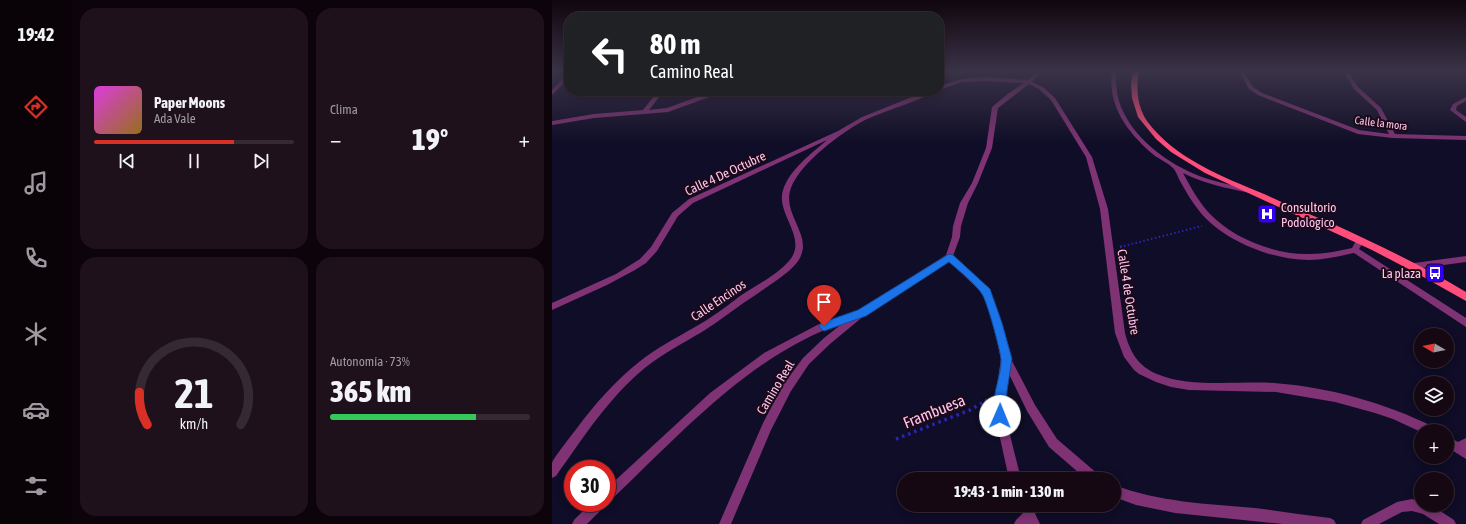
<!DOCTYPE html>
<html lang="es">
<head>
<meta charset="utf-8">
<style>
	:root { --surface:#160812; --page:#1f111b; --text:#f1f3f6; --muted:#9e9a9f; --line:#352932; --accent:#d93025 }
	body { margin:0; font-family:"Asap Condensed",sans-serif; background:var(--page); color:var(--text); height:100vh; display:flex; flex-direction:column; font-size:15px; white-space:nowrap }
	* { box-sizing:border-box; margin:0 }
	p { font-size:13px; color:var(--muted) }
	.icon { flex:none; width:22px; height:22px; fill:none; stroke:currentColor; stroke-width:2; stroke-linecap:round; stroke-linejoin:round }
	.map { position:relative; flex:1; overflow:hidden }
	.details { display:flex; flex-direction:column; gap:8px; padding:8px; background:#0c040a; width:480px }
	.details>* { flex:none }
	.banner { position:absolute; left:12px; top:12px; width:380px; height:84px; border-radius:16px; box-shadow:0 2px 10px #0003,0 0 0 1px var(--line); background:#202124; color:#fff; overflow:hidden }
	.needle { width:26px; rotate:280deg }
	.buttons { position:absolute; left:862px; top:328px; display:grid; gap:8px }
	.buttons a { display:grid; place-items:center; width:40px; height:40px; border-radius:50%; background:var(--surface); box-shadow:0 2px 10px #0003,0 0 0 1px var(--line); font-size:20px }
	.speed { position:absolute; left:12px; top:460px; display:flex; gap:8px; font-size:20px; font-weight:700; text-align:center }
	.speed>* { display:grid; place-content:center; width:52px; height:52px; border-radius:50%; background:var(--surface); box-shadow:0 2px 10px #0003,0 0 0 1px var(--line); line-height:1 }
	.speed .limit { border:6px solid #d22; background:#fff; color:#111 }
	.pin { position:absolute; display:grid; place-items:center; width:34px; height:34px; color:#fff; margin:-41px -17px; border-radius:50% 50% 50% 0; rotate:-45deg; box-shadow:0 0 4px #0007 }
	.pin .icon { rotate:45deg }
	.me { position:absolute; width:44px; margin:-22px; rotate:1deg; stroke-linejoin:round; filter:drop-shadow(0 0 3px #0008) }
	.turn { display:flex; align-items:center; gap:14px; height:84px; padding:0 20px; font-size:18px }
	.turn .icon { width:52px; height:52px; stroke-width:2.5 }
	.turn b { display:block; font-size:28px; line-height:34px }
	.big { font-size:30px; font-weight:800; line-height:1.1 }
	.details .card { flex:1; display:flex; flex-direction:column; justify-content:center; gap:6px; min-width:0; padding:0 14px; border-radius:16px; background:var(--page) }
	.details .dial { align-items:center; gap:0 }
	.dial svg { height:104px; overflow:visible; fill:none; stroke:var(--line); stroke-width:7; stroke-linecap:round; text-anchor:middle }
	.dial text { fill:var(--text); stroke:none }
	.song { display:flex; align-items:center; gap:12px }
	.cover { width:48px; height:48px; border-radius:6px; background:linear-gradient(135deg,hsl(300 70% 55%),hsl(40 70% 35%)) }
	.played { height:4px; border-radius:2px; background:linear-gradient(90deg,var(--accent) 70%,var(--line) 70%) }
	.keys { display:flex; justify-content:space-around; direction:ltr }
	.heat { display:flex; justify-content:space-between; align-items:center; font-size:22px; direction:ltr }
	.charge { height:6px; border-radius:3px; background:linear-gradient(90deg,#34c759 73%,var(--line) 0) }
	.details .tiles { flex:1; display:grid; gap:8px; grid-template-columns:repeat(2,1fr) }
	.trip { position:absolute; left:345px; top:472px; width:224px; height:40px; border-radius:20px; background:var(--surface); box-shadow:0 2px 10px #0003,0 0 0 1px var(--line); font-weight:800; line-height:40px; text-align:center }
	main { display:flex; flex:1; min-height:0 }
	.menu { display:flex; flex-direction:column; width:72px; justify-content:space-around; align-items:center; background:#090307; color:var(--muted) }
	.menu .icon { width:28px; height:28px }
	.menu .active { color:var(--accent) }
	.menu b { font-size:18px; color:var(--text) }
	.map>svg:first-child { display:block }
</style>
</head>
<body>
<main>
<nav class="menu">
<b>19:42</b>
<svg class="icon active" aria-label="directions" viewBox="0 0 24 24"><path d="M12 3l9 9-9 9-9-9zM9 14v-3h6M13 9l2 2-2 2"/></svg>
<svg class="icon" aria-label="music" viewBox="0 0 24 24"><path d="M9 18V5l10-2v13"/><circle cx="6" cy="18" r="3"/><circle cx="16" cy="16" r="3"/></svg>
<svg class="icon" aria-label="phone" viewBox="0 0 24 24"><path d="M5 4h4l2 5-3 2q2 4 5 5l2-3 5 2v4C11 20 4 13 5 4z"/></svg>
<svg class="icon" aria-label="climate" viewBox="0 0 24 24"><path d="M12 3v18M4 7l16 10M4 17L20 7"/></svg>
<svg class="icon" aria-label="car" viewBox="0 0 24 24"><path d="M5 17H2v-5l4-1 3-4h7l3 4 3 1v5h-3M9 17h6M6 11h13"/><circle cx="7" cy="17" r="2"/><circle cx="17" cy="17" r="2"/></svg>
<svg class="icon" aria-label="filters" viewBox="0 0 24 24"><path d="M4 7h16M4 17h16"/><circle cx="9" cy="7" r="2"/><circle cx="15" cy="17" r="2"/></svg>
</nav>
<section class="details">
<div class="tiles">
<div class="card">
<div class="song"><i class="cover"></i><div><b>Paper Moons</b><p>Ada Vale</p></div></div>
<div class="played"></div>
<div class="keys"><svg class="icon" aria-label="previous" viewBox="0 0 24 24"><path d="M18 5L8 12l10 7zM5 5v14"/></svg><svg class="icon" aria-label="pause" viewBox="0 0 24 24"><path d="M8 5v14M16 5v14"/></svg><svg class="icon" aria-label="next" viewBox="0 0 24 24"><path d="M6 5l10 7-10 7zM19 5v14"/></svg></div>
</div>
<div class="card"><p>Clima</p>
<div class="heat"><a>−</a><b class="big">19°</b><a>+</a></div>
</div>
<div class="card dial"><svg viewBox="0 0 100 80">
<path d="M14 69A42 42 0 1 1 86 69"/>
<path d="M14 69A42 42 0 0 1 8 44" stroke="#d93025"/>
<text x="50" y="56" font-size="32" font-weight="700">21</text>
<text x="50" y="72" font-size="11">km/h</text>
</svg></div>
<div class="card"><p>Autonomía · 73%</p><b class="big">365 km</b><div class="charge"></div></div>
</div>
</section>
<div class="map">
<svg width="914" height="524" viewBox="0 0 914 524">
	<rect width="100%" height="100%" fill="#1d0a18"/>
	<path fill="#0f0d27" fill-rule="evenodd" d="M0 71H17V91H387V71H914V524H0ZM869 335H895V361H869ZM869 383H895V409H869ZM869 431H895V457H869ZM21 469H55V503H21ZM352 479H562V505H352ZM869 479H895V505H869Z"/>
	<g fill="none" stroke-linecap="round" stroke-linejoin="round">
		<path stroke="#2b25b4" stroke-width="2" stroke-dasharray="1.5 2.5" stroke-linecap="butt" d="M568 247 650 226"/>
		<path stroke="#2b25b4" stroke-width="2.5" stroke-dasharray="2 3.5" stroke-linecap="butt" d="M568 247 572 246"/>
		<path stroke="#2b25b4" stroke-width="3.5" stroke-dasharray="2.5 4" stroke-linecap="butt" d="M344 439 418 410 435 400"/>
		<g fill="#7f3274" fill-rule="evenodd">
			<path d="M485 71H489L480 82 491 87 503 98 540 157 556 209 573 333C578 352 586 366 605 374 637 388 687 381 722 383 777 387 833 403 882 427L883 431 869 432 841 419 823 413 783 402 724 392 637 390 619 387 604 382 587 374 582 370 572 357 563 333 548 209 534 157 499 100 487 89 477 84 446 108 440 148 426 183 416 203 409 226 408 237 401 256 438 290 449 323 459 359 483 405 505 439 547 475 549 479H534L497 447 475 411 457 374 454 391 453 415 469 479H457L443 415 444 391 449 359 441 323 431 294 397 261 313 315 278 344 257 364 239 391 219 430 179 524H167L211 423 231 385 251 358 272 338 291 323C198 355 129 434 59 500L55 502V488L158 393 212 353 269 323 305 312 394 255 400 237 401 226 408 203 420 183 434 148 440 107 457 93 472 83 433 81 410 82 387 90V86L410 79 433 77 476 80Z"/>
			<path d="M560 71H564C564 81 564 91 567 101 578 137 617 165 650 177 666 183 684 185 700 190L701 191 700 192 698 193C675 188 652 184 631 173 639 188 647 202 658 214 682 239 724 255 758 254 772 254 786 251 800 248L805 239H811L812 241 807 249 914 318V327L802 253C787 256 772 260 757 260 720 260 672 241 648 212 640 202 634 192 628 181 626 177 624 171 621 168 616 163 609 160 603 156 577 134 555 107 560 71Z"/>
			<path d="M687 71H691L701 87 710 93 807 130 837 134 825 110 802 89 793 74 797 73 806 87 829 108 843 134 914 136V140L841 138 806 134 706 95 697 89Z"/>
			<path d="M15 74H17V78L0 95V90Z"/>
			<path d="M106 91H112L97 110 115 108 159 92 174 91 116 112 42 118 0 125V121L42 114 91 110Z"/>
			<path d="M375 91H383C373 98 351 105 338 110 330 113 321 116 313 120 290 132 248 163 239 188 228 217 269 239 241 267 230 278 217 285 205 294 186 306 169 320 150 332 131 343 112 353 94 367 57 397 31 438 4 476L0 478C0 473 0 467 0 463 2 457 20 435 25 428 43 404 63 381 87 362 104 348 124 338 143 327 159 318 174 307 188 296 204 285 224 276 237 261 257 238 223 214 231 190 238 169 259 154 275 140L141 203 126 216 105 251 94 263 83 270 55 285 0 310V303L64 274 88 259 99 247 120 213 137 199 286 131 310 117Z"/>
			<path d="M914 97V101L905 106 904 110 914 117V122L898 110 901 104Z"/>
			<path d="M914 256V262L862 269 858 266 862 263Z"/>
			<path d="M895 436 906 442 914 438V459L895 447Z"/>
			<path d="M562 485C607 502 655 504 703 508 728 511 753 515 778 518L782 520 784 524H731L623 513 584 505 562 497Z"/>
			<path d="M860 499 869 502V505H879L902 520 904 524H887L871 514 860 511 850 512 827 524H809L811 520 845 502Z"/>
			<path d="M39 503H54L52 507 35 524H20L22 520Z"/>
			<path d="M467 505H479L488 524H462L464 520 471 513Z"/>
		</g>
		<path fill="#ff4d7c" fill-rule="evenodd" d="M581 71H587C584 88 585 106 595 121 622 158 671 177 712 194 734 204 756 214 779 223 825 244 871 266 914 292V301L866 274 820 250 653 173 619 152 604 139 586 117 580 98 579 84Z"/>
	</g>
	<linearGradient id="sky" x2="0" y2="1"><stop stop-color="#10060d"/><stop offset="0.49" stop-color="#3a3348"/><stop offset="1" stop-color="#3a3348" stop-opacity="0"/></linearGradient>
	<rect width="914" height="144" fill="url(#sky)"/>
	<path fill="#1a73e8" stroke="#114b97" d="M397 254 401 255 438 289 450 323 460 359 455 391 454 416 453 419 448 421 444 419C436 402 450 377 449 359 448 349 435 301 430 294 424 284 406 270 397 262L314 316 272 331 269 329 267 326 269 323 306 310Z"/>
	<defs>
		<symbol id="hospital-square" viewBox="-11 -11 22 22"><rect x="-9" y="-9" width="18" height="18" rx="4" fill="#3200f1" stroke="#1d0a18"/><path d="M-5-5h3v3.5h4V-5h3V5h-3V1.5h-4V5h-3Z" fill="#fff"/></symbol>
		<symbol id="bus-square" viewBox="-11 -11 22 22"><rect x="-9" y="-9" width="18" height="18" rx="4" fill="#3200f1" stroke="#1d0a18"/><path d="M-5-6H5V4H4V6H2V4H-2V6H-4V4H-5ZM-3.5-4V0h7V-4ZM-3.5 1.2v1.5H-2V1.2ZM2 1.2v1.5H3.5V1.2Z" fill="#fff"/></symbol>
	</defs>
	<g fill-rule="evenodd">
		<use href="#hospital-square" x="704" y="203" width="22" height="22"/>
		<use href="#bus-square" x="872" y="262" width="22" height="22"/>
	</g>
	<g text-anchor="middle" stroke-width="4" stroke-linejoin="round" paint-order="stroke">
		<g font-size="11" fill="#ffc6f2" stroke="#1d0a18">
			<text transform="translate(829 123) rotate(7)" y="4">Calle la mora</text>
		</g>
		<g font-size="13" fill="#ffc6f2" stroke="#1d0a18">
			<text transform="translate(173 173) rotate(-25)" y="5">Calle 4 De Octubre</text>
			<text transform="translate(577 292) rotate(81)" y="5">Calle 4 de Octubre</text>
			<text transform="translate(166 300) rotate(-34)" y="5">Calle Encinos</text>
			<text transform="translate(223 387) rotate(-59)" y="5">Camino Real</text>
		</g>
		<g font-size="13" fill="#ffc6f2" stroke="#1d0a18" text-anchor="start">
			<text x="729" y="212">Consultorio<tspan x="729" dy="15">Podologico</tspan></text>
			<text x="869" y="278" text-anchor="end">La plaza</text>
		</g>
		<g font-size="16" fill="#ffc6f2" stroke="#1d0a18">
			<text transform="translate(382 411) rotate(-22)" y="6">Frambuesa</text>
		</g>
	</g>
</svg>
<div class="buttons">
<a><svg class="needle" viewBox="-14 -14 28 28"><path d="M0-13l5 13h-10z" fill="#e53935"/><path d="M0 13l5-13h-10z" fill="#9e9a9f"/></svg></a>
<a><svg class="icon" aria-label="layers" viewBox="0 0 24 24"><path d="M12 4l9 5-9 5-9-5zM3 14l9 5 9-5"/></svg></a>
<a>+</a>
<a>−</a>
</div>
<div class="speed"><div class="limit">30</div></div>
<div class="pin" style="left:272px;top:326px;background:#d93025"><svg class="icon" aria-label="arrive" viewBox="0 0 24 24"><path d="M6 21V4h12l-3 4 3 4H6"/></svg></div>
<svg class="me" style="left:448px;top:416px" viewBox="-20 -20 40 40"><circle r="19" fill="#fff"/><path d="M0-13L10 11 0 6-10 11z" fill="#1a73e8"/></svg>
<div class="trip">19:43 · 1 min · 130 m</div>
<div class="banner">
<div class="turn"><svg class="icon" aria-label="left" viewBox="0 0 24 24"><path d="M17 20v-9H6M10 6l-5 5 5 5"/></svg><div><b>80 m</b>Camino Real</div></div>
</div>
</div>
</main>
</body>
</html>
